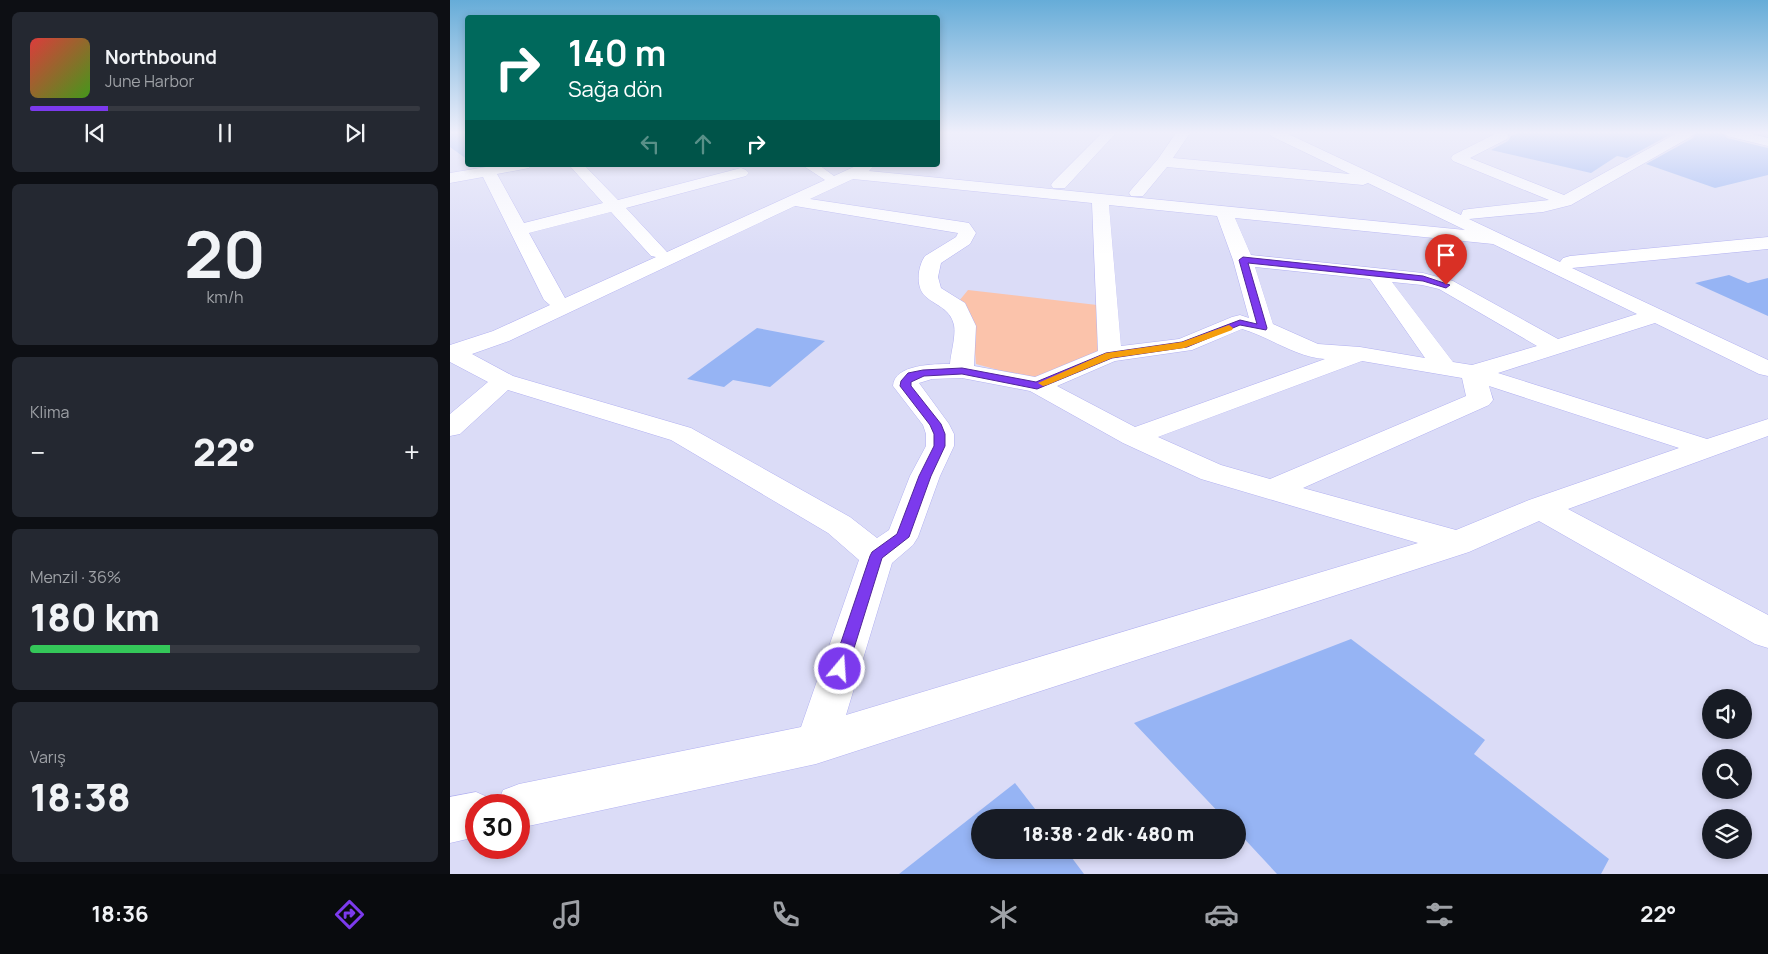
<!DOCTYPE html>
<html lang="tr">
<head>
<meta charset="utf-8">
<style>
	:root { --surface:#171b24; --page:#242831; --text:#f1f3f6; --muted:#9ea1a6; --line:#363941; --accent:#7c3aed }
	body { margin:0; font-family:Manrope,sans-serif; background:var(--page); color:var(--text); height:100vh; display:flex; flex-direction:column; font-size:19px; white-space:nowrap }
	* { box-sizing:border-box; margin:0 }
	p { font-size:16px; color:var(--muted) }
	.icon { flex:none; width:28px; height:28px; fill:none; stroke:currentColor; stroke-width:2; stroke-linecap:round; stroke-linejoin:round }
	.map { position:relative; flex:1; overflow:hidden }
	.drawer { display:flex; flex-direction:column; gap:12px; padding:12px; background:#0d0f14; width:450px }
	.drawer>* { flex:none }
	.banner { position:absolute; left:15px; top:15px; width:475px; height:152px; border-radius:5px; box-shadow:0 2px 8px #0003; background:#00695c; color:#fff; overflow:hidden }
	.tools { position:absolute; left:1252px; top:689px; display:grid; gap:10px }
	.tools a { display:grid; place-items:center; width:50px; height:50px; border-radius:50%; background:var(--surface); box-shadow:0 2px 8px #0003; font-size:25px }
	.speed { position:absolute; left:15px; top:794px; display:flex; gap:10px; font-size:25px; font-weight:700; text-align:center }
	.speed>* { display:grid; place-content:center; width:65px; height:65px; border-radius:50%; background:var(--surface); box-shadow:0 2px 8px #0003; line-height:1 }
	.speed .limit { border:8px solid #d22; background:#fff; color:#111 }
	.pin { position:absolute; display:grid; place-items:center; width:42px; height:42px; color:#fff; margin:-51px -21px; border-radius:50% 50% 50% 0; rotate:-45deg; box-shadow:0 0 5px #0007 }
	.pin .icon { rotate:45deg }
	.me { position:absolute; width:55px; margin:-28px; rotate:18deg; stroke-linejoin:round; filter:drop-shadow(0 0 4px #0008) }
	.turn { display:flex; align-items:center; gap:18px; height:105px; padding:0 20px; font-size:22px }
	.turn .icon { width:65px; height:65px; stroke-width:2.5 }
	.turn b { display:block; font-size:35px; line-height:42px }
	.lanes { display:flex; align-items:center; height:48px; padding:0 20px; background:#0003; justify-content:center; gap:25px; direction:ltr }
	.lanes .off { opacity:.35 }
	.big { font-size:38px; font-weight:800; line-height:1.1 }
	.drawer .tile { flex:1; display:flex; flex-direction:column; justify-content:center; gap:8px; min-width:0; padding:0 18px; border-radius:8px; background:var(--page) }
	.drawer .dial { align-items:center; gap:0 }
	.dial b { font-size:65px; line-height:1 }
	.song { display:flex; align-items:center; gap:15px }
	.cover { width:60px; height:60px; border-radius:8px; background:linear-gradient(135deg,hsl(0 70% 55%),hsl(100 70% 35%)) }
	.played { height:5px; border-radius:2px; background:linear-gradient(90deg,var(--accent) 20%,var(--line) 20%) }
	.keys { display:flex; justify-content:space-around; direction:ltr }
	.heat { display:flex; justify-content:space-between; align-items:center; font-size:28px; direction:ltr }
	.charge { height:8px; border-radius:4px; background:linear-gradient(90deg,#34c759 36%,var(--line) 0) }
	.trip { position:absolute; left:521px; top:809px; width:275px; height:50px; border-radius:25px; background:var(--surface); box-shadow:0 2px 8px #0003; font-weight:800; line-height:50px; text-align:center }
	.dock { display:flex; height:80px; justify-content:space-around; align-items:center; background:#090b0e; color:var(--muted) }
	.dock .icon { width:35px; height:35px }
	.dock .current { color:var(--accent) }
	.dock b { font-size:22px; color:var(--text) }
	main { display:flex; flex:1; min-height:0 }
	.map>svg:first-child { display:block }
</style>
</head>
<body>
<main>
<section class="drawer">
<div class="tile">
<div class="song"><i class="cover"></i><div><b>Northbound</b><p>June Harbor</p></div></div>
<div class="played"></div>
<div class="keys"><svg class="icon" aria-label="previous" viewBox="0 0 24 24"><path d="M18 5L8 12l10 7zM5 5v14"/></svg><svg class="icon" aria-label="pause" viewBox="0 0 24 24"><path d="M8 5v14M16 5v14"/></svg><svg class="icon" aria-label="next" viewBox="0 0 24 24"><path d="M6 5l10 7-10 7zM19 5v14"/></svg></div>
</div>
<div class="tile dial"><b>20</b><p>km/h</p></div>
<div class="tile"><p>Klima</p>
<div class="heat"><a>−</a><b class="big">22°</b><a>+</a></div>
</div>
<div class="tile"><p>Menzil · 36%</p><b class="big">180 km</b><div class="charge"></div></div>
<div class="tile"><p>Varış</p><b class="big">18:38</b></div>
</section>
<div class="map">
<svg width="1318" height="874" viewBox="0 0 1318 874">
	<rect width="100%" height="100%" fill="#dbdcf7"/>
	<path fill="#fbc3ab" d="M518 290 647 305 648 354 586 380 526 364 524 341 509 301Z"/>
	<g fill="#96b4f4">
		<path d="M0 133H18V160L0 147Z"/>
		<path d="M1068 133H1223L1177 158 1167 156 1141 173 1041 150 1058 141 1061 136Z"/>
		<path d="M1246 133H1273L1277 138 1318 148V175L1265 188 1196 164 1243 138Z"/>
		<path d="M1279 275 1298 283 1318 278V316L1245 283Z"/>
		<path d="M307 328 375 341 320 387 283 380 274 387 237 379Z"/>
		<path d="M901 639 1035 740 1024 754 1159 859 1151 874H827L788 832V818H774L684 723Z"/>
		<path d="M565 783 592 818H530V850H616L634 874H449Z"/>
	</g>
	<g fill="none" stroke-linecap="round" stroke-linejoin="round">
		<defs>
			<g id="minor">
				<path d="M652 133H666L615 188H603L601 185 603 182Z"/>
				<path d="M726 133H740L723 158 900 174 821 136 819 133H836L1011 215 1013 210 1019 209 1099 200 1003 161 1001 158 1003 155 1047 133H1056L1059 136 1057 139 1020 158 1114 195 1227 133H1244L1242 136 1121 205 1093 212 1019 219 1110 262 1113 258 1120 256 1318 237V249L1122 268 1318 360V376L1309 374 1205 323 1048 373 1257 439 1318 419V436L1118 509 1318 615V648L1305 644 1089 521 1019 552 366 764 69 828V805H47L53 790 69 784 351 727 409 560 378 533 221 440 58 390 10 434 0 436V414L38 382 0 362V345L43 331 100 305 94 300 33 177 0 183V173L48 165H81L79 168 47 174 74 223 153 203 119 165H134L168 200 291 168 296 170 299 173 296 176 176 208 217 252 375 180 352 165H369L384 176 408 165H422L423 167 419 171 1015 230 918 183 913 185 717 167 693 196H681L679 193 681 190 708 159ZM403 179 642 203 648 351 585 377 524 366 526 326 515 303 491 288 488 277 491 263 520 244 526 233 519 223 513 222 360 199ZM659 205 767 216 783 260 799 318 790 315 782 317 729 339 671 346ZM345 206 508 233 506 237 475 256C468 266 465 286 475 296 486 306 500 308 504 325 506 336 501 352 500 364 485 364 444 364 443 386L473 425 476 434V446L460 476 439 530 427 538 400 517 241 428 63 376 22 354 59 341ZM161 212 201 256 206 257 115 298 79 233ZM785 218 1043 244 1187 314 1108 339 1003 281 973 273 801 255ZM805 267 920 279 975 358 910 347 868 344 823 324ZM942 282 972 285 989 289 1087 346 1022 365 1003 362ZM792 329C820 337 845 357 875 359L685 427 607 386 665 361 742 350ZM912 361 1012 378 1016 396 820 479 771 465 708 437ZM512 378 580 391 673 443 751 479 968 543 396 715 442 563 463 545 468 537 490 476 504 446V434L499 424 469 383 482 379ZM1039 386 1229 448 1079 500 1006 530 853 488 1039 405 1043 400Z"/>
				<path d="M1275 133H1298L1318 138V146L1277 136Z"/>
				<path d="M26 792 42 799 44 805H26V837L0 843V797Z"/>
			</g>
		</defs>
		<use href="#minor" stroke="#b1b0f1" stroke-width="1"/>
		<use href="#minor" fill="#fff" fill-rule="evenodd"/>
	</g>
	<linearGradient id="sky" x2="0" y2="1"><stop stop-color="#66acd8"/><stop offset="0.52" stop-color="#efeffb"/><stop offset="1" stop-color="#efeffb" stop-opacity="0"/></linearGradient>
	<rect width="1318" height="255" fill="url(#sky)"/>
	<path fill="#7c3aed" stroke="#51269a" d="M793 257 973 276 1000 285 996 288 973 281 798 263 817 328 816 330 790 325 737 347 662 358 587 389 512 374 474 376 461 382V386L491 424 495 434V446L481 476 459 537 432 558 396 674 390 676 385 674 382 669 420 556 422 552 447 534 469 476 484 446V434L480 425 450 386 451 381 458 373 473 370 512 368 586 382 656 353 732 342 790 320 807 324 789 260Z"/>
	<path fill="#f59e0b" d="M779 325 783 328 782 330 734 348 662 358 597 385 593 386 588 383 656 353 732 342Z"/>
</svg>
<div class="tools">
<a><svg class="icon" aria-label="sound" viewBox="0 0 24 24"><path d="M4 9h4l5-4v14l-5-4H4zM17 9q2 3 0 6"/></svg></a>
<a><svg class="icon" aria-label="search" viewBox="0 0 24 24"><circle cx="10" cy="10" r="6"/><path d="M15 15l6 6"/></svg></a>
<a><svg class="icon" aria-label="layers" viewBox="0 0 24 24"><path d="M12 4l9 5-9 5-9-5zM3 14l9 5 9-5"/></svg></a>
</div>
<div class="speed"><div class="limit">30</div></div>
<div class="pin" style="left:996px;top:285px;background:#d93025"><svg class="icon" aria-label="arrive" viewBox="0 0 24 24"><path d="M6 21V4h12l-3 4 3 4H6"/></svg></div>
<svg class="me" style="left:390px;top:669px" viewBox="-20 -20 40 40"><circle r="17" fill="#7c3aed" stroke="#fff" stroke-width="3"/><path d="M0-11L8 9 0 5-8 9z" fill="#fff"/></svg>
<div class="trip">18:38 · 2 dk · 480 m</div>
<div class="banner">
<div class="turn"><svg class="icon" aria-label="right" viewBox="0 0 24 24"><path d="M7 20v-9h11M14 6l5 5-5 5"/></svg><div><b>140 m</b>Sağa dön</div></div>
<div class="lanes"><svg class="icon off" aria-label="left" viewBox="0 0 24 24"><path d="M17 20v-9H6M10 6l-5 5 5 5"/></svg><svg class="icon off" aria-label="ahead" viewBox="0 0 24 24"><path d="M12 20V5M6 11l6-6 6 6"/></svg><svg class="icon" aria-label="right" viewBox="0 0 24 24"><path d="M7 20v-9h11M14 6l5 5-5 5"/></svg></div>
</div>
</div>
</main>
<nav class="dock">
<b>18:36</b>
<svg class="icon current" aria-label="directions" viewBox="0 0 24 24"><path d="M12 3l9 9-9 9-9-9zM9 14v-3h6M13 9l2 2-2 2"/></svg>
<svg class="icon" aria-label="music" viewBox="0 0 24 24"><path d="M9 18V5l10-2v13"/><circle cx="6" cy="18" r="3"/><circle cx="16" cy="16" r="3"/></svg>
<svg class="icon" aria-label="phone" viewBox="0 0 24 24"><path d="M5 4h4l2 5-3 2q2 4 5 5l2-3 5 2v4C11 20 4 13 5 4z"/></svg>
<svg class="icon" aria-label="climate" viewBox="0 0 24 24"><path d="M12 3v18M4 7l16 10M4 17L20 7"/></svg>
<svg class="icon" aria-label="car" viewBox="0 0 24 24"><path d="M5 17H2v-5l4-1 3-4h7l3 4 3 1v5h-3M9 17h6M6 11h13"/><circle cx="7" cy="17" r="2"/><circle cx="17" cy="17" r="2"/></svg>
<svg class="icon" aria-label="filters" viewBox="0 0 24 24"><path d="M4 7h16M4 17h16"/><circle cx="9" cy="7" r="2"/><circle cx="15" cy="17" r="2"/></svg>
<b>22°</b>
</nav>
</body>
</html>
